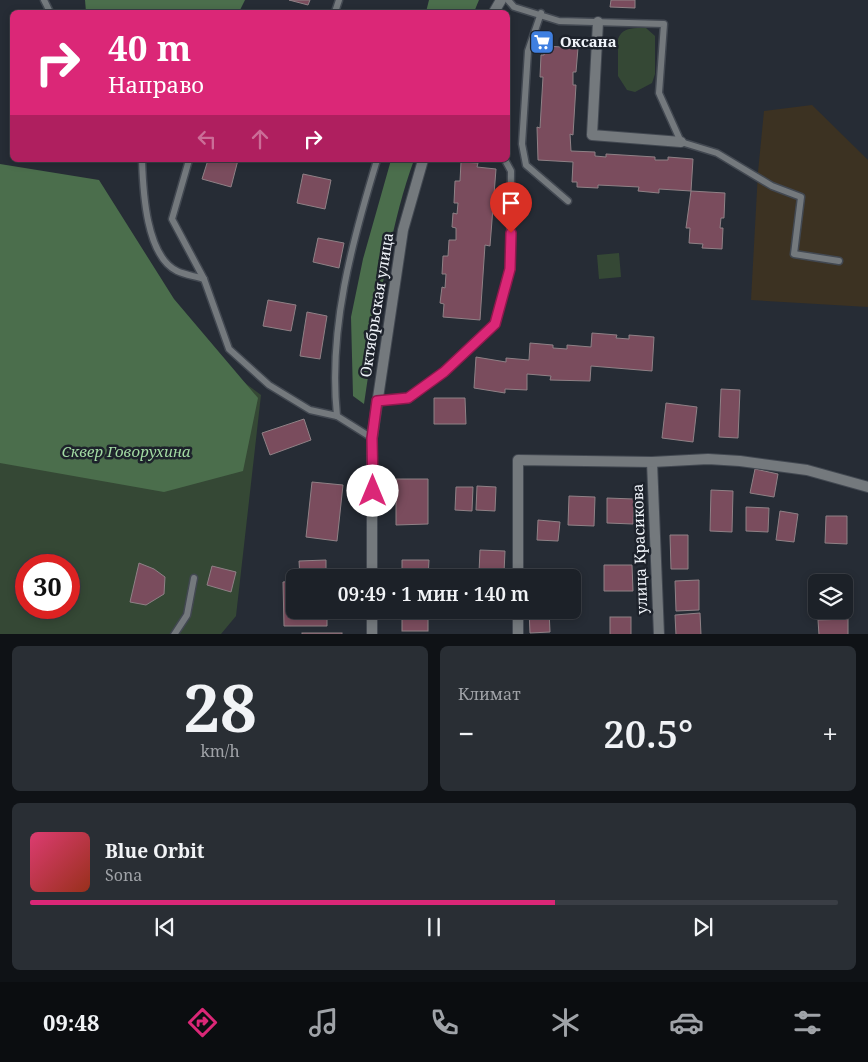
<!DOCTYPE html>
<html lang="ru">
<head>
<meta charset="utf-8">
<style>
	:root { --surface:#1c2128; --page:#292e34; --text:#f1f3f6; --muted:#a0a3a8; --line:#3a3e45; --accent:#db2777 }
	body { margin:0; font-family:"Noto Serif",serif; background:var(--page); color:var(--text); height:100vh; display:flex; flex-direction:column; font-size:19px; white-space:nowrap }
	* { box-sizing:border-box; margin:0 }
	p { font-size:16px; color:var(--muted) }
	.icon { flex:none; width:28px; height:28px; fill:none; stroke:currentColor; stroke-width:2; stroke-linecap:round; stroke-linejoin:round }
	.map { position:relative; height:634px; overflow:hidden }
	.drawer { display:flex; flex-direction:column; gap:12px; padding:12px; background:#0f1216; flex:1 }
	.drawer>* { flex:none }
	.top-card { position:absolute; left:10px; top:10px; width:500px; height:152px; border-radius:8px; box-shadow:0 2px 8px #0003,0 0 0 1px var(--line); background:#db2777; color:#fff; overflow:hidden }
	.controls { position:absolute; left:808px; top:574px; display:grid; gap:10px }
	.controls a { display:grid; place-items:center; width:45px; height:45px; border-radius:8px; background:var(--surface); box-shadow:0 2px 8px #0003,0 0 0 1px var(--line); font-size:25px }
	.speed { position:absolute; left:15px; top:554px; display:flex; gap:10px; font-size:25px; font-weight:700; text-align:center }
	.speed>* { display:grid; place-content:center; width:65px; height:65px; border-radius:50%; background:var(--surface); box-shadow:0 2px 8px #0003,0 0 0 1px var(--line); line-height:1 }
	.speed .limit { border:8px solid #d22; background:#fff; color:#111 }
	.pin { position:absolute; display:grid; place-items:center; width:42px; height:42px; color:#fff; margin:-51px -21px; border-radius:50% 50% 50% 0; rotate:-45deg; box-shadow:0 0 5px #0007 }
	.pin .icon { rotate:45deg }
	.me { position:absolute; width:55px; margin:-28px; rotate:0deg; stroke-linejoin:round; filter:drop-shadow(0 0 4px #0008) }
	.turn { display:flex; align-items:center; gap:18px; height:105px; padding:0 15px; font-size:22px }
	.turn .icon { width:65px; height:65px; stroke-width:2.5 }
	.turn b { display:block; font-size:35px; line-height:42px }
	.lanes { display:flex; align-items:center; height:48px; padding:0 15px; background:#0003; justify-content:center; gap:25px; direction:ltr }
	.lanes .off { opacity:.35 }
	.big { font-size:38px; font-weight:600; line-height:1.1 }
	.drawer .widget { flex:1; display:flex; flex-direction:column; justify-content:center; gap:8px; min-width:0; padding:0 18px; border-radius:8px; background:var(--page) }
	.drawer .dial { align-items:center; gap:0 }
	.dial b { font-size:65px; line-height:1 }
	.song { display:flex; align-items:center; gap:15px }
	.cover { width:60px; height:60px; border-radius:8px; background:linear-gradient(135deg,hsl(340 70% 55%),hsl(10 70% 35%)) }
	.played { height:5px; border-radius:2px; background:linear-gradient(90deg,var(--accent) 65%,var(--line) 65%) }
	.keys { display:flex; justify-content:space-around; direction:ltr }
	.heat { display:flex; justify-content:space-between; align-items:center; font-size:28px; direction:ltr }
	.drawer .tiles { flex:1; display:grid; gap:12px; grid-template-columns:1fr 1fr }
	.widget:last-child { grid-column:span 2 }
	.trip { position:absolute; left:286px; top:569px; width:295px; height:50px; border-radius:8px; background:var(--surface); box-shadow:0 2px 8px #0003,0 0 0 1px var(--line); font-weight:600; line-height:50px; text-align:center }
	.dock { display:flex; height:80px; justify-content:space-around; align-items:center; background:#0b0d10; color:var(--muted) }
	.dock .icon { width:35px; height:35px }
	.dock .active { color:var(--accent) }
	.dock b { font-size:22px; color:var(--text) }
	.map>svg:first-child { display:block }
</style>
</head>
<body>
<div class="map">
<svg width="868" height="635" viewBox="0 0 868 635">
	<rect width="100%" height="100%" fill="#262c35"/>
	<path fill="#3c3222" d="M812 105 868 160V307L751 300 758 172 764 111Z"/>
	<g fill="#354835" fill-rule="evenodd">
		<path d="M637 28H646L655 36V74L652 83 635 92 627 90 618 76V39C622 29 628 29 637 28Z"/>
		<path d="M0 200 261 395 236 616 221 634H0ZM26 565H69V608H26Z"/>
		<path d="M619 253 621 277 599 279 597 255Z"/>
	</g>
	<g fill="#4b6e4c">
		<path d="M85 0H245L239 12H86Z"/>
		<path d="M429 0H479L474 12H426Z"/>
		<path d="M391 160H414C387 234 376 326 364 404L353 396 351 317 363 259Z"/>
		<path d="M0 164 99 180 174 299 258 398 243 471 164 492 0 463Z"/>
	</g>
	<g fill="#7a4c5d" stroke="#8f8186">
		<path d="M289 0H310L308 5Z"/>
		<path d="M611 0H635V8L610 7Z"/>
		<path d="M545 46 578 48 576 72H573V85H576L573 135 570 134 571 151 595 152V156L606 157V154L655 157V160H668V157L693 159 691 191 725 193 724 218H721L720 228H723L722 249 702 248 703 244 689 243 690 228H686L691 191 659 189V193L638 191 639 187 598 185V188L577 187V182H572L573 162 538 160 537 127 540 128 543 77H540L541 55H544Z"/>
		<path d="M208 160H238L231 187 202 179Z"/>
		<path d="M461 162 478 163 477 167 496 169 490 246 485 245 480 320 443 317 444 304 440 303 442 287 445 288 446 274H442L443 256H448L449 240H456V228L452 227 453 213 457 214 458 203H454L455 181H460Z"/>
		<path d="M303 174 331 180 325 209 297 203Z"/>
		<path d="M318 238 344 243 339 268 313 262Z"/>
		<path d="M268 300 296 305 291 331 263 326Z"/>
		<path d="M307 312 327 316 320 359 300 356Z"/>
		<path d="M592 333 617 335 616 338 629 339V335L654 337 652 371 591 366 590 381 550 380 551 376 527 374V390L505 389V393L474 388 476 357 506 362V358L529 360 530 343 553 345V348L567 349V345L591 347Z"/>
		<path d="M721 389 740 390 738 438 719 437Z"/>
		<path d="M434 398H465L466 424H434Z"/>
		<path d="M666 403 697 407 693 442 662 438Z"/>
		<path d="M304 419 311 440 270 455 262 433Z"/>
		<path d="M755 469 778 474 774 497 750 493Z"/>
		<path d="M396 479H428V524L396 525Z"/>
		<path d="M312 482 343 485 337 541 306 537Z"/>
		<path d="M477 486 496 487 495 511 476 510Z"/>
		<path d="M456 487H473L472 511 455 510Z"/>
		<path d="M711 490 733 491 732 532 710 531Z"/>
		<path d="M569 496 595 497 594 526 568 525Z"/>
		<path d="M607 498 634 499 633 524 607 523Z"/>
		<path d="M746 507 769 508 768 532 746 531Z"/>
		<path d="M780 511 798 514 794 542 776 540Z"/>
		<path d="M826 516H847V544L825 543Z"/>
		<path d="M538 520 560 522 558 541 537 540Z"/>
		<path d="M670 535H688V569H671Z"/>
		<path d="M480 550 505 551 504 573 479 572Z"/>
		<path d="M326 560V578H300L299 561Z"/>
		<path d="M402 560H429L428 578H402Z"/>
		<path d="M139 563 154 569 165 577 164 594 146 605 130 602Z"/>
		<path d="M604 565H632L633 591H604Z"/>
		<path d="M212 566 236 572 231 592 207 585Z"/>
		<path d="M699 580V610L676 611 675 581Z"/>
		<path d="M295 581V610H327V626H284L283 582Z"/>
		<path d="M844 586H848L847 611H827L844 610Z"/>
		<rect x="402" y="610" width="26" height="21"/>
		<rect x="484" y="610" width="21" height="6"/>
		<path d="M529 610H549L550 632 530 633Z"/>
		<path d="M700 613 701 635H676L675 615Z"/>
		<rect x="610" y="617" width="21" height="18"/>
		<path d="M848 619V635H819L818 620Z"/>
		<rect x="302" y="633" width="40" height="2"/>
	</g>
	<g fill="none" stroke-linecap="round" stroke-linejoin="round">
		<defs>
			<g id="lane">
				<path d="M44 0 50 12"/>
				<path d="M508 0 514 7 559 21 664 24 659 93 681 142 717 153 772 186 801 197 794 254 839 261"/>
				<path d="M335 12 339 0"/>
				<path d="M541 13 528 51 522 144 526 165 568 201"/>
				<path d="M142 160C143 191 146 256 177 271 185 275 195 276 204 279"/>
				<path d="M189 160 172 219 204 279 229 349 269 385 310 410 337 416 372 438"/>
				<path d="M377 401 409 399 444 372 495 324 510 269 511 171 505 160"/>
				<path d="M337 416C328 329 352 242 377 160"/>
				<path d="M174 635 187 615 194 578"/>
			</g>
			<g id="street">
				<path d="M494 12 501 0"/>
				<path d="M598 22 592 135 681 142"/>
				<path d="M652 462 659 635"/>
				<path d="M372 578V438L403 230 423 160"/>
				<path d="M518 578V460L652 462 708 459 740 461 807 470 868 487"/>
				<path d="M372 635V610"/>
				<path d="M518 635V610"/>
			</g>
		</defs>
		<use href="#lane" stroke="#424851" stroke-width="9"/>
		<use href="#street" stroke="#424851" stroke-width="12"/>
		<use href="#lane" stroke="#74797d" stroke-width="6"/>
		<use href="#street" stroke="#74797d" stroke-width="10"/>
	</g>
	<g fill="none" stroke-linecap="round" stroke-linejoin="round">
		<defs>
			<path id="route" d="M373 491 372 438 377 401 408 398 444 372 495 324 510 269 511 233"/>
		</defs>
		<use href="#route" stroke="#8e194d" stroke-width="12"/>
		<use href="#route" stroke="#db2777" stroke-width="9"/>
	</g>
	<defs>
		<symbol id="supermarket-square" viewBox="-11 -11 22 22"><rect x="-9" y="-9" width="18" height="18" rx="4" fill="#3f7fe0" stroke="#1d222b"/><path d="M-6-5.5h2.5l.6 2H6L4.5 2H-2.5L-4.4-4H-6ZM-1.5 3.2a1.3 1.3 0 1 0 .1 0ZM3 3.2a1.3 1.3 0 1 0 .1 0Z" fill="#fff"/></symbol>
	</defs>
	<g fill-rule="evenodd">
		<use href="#supermarket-square" x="528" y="28" width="28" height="28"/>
	</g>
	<g text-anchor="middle" stroke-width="5" stroke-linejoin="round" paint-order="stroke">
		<g font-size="15" font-weight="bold" fill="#f0f4fa" stroke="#1d222b" text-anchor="start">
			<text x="560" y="47">Оксана</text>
		</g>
		<g font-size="15" fill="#f0f4fa" stroke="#1d222b">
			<text transform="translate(377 305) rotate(-81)" y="5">Октябрьская улица</text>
			<text transform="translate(640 549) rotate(-92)" y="5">улица Красикова</text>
		</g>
		<g font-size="15" font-style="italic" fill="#a1d9a2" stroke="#1d222b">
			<text x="126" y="457">Сквер Говорухина</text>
		</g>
	</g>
</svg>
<div class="controls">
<a><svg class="icon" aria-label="layers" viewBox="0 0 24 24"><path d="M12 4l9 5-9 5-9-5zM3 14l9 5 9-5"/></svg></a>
</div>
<div class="speed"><div class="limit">30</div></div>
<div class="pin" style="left:511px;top:233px;background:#d93025"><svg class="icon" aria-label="arrive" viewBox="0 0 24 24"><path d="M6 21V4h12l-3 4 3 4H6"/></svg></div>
<svg class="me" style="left:373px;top:491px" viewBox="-20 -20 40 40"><circle r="19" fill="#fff"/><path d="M0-13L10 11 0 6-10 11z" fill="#db2777"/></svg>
<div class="trip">09:49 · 1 мин · 140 m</div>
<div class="top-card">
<div class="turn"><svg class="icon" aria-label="right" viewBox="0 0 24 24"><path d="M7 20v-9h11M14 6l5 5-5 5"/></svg><div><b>40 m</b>Направо</div></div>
<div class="lanes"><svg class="icon off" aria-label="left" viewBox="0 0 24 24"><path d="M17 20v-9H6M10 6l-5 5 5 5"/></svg><svg class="icon off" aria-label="ahead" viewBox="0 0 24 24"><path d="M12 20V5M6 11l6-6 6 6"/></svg><svg class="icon" aria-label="right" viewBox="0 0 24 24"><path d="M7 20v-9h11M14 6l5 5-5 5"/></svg></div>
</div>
</div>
<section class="drawer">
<div class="tiles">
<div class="widget dial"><b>28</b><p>km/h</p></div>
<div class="widget"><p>Климат</p>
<div class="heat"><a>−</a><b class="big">20.5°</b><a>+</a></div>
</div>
<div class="widget">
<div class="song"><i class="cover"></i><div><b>Blue Orbit</b><p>Sona</p></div></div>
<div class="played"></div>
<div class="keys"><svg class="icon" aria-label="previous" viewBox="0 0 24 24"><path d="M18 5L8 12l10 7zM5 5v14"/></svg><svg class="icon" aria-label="pause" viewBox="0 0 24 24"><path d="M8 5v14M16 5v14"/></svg><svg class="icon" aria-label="next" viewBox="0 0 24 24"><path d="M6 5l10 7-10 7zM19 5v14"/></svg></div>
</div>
</div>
</section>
<nav class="dock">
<b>09:48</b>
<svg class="icon active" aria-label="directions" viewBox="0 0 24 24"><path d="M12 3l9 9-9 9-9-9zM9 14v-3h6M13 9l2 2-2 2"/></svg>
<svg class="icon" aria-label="music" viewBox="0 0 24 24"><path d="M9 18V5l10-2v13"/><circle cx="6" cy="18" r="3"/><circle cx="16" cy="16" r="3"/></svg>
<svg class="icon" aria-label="phone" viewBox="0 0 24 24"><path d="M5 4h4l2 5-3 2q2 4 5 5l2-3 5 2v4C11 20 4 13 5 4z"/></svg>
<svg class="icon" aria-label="climate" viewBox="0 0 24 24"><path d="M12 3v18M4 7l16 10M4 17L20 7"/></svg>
<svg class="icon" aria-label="car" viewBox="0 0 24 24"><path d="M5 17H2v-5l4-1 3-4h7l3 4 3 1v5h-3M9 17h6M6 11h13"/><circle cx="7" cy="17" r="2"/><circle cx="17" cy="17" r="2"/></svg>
<svg class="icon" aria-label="filters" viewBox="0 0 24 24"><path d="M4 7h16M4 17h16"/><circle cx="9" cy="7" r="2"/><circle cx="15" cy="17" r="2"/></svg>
</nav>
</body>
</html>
